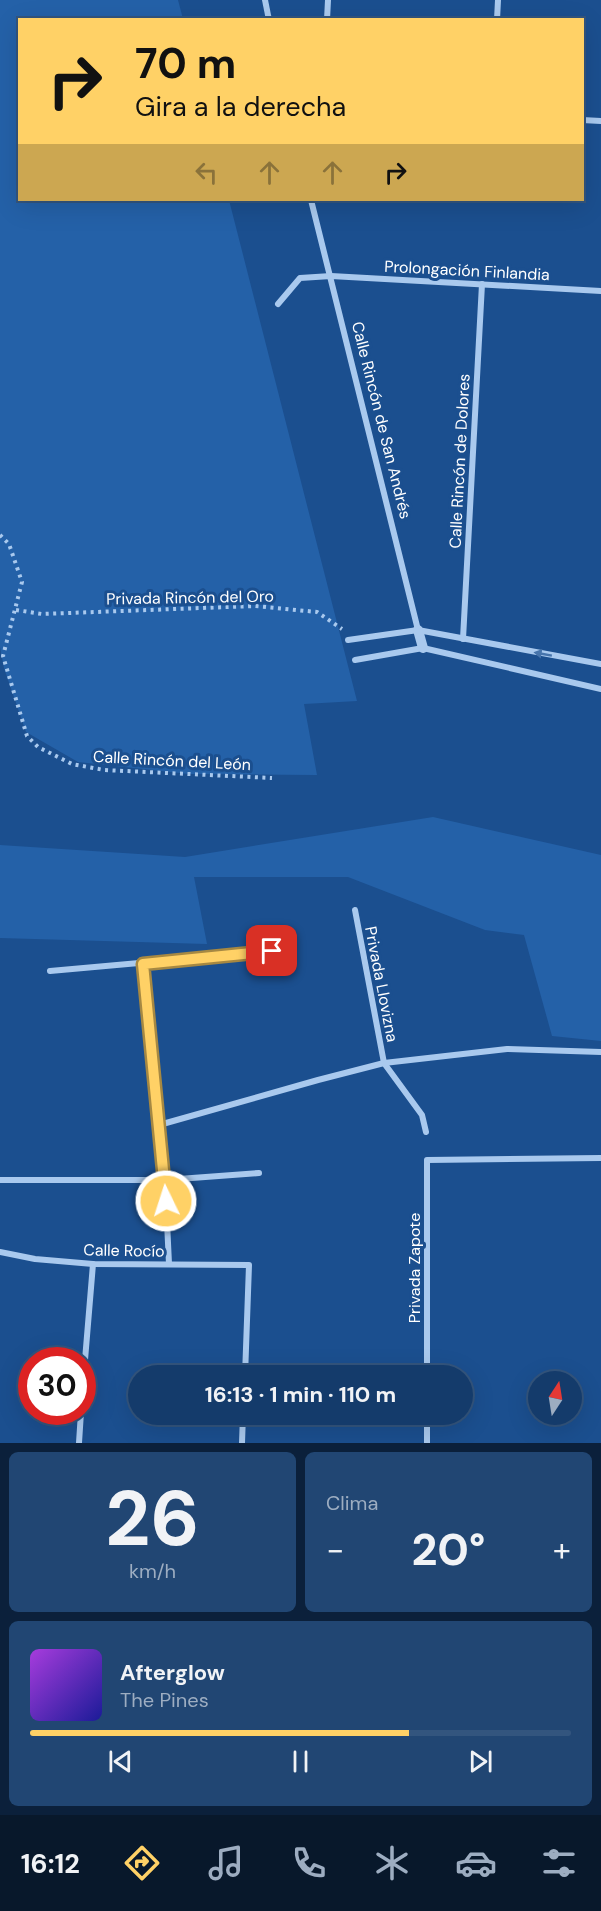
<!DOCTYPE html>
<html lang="es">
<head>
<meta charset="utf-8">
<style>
	:root { --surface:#143b6b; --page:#214673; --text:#f1f3f6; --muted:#9dadc1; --line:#33557e; --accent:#ffd166 }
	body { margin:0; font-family:"DM Sans",sans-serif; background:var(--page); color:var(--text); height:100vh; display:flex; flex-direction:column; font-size:22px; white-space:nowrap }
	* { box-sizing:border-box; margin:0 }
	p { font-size:20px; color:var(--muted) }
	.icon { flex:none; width:33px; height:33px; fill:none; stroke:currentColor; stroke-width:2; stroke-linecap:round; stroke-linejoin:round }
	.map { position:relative; height:1443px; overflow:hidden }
	.panel { display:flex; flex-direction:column; gap:9px; padding:9px; background:#0b203b; flex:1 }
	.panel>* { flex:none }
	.banner { position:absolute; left:18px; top:18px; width:566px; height:183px; border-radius:0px; box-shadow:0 6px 24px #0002,0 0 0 2px var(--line); background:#ffd166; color:#111; overflow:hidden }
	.needle { width:39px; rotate:12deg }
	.buttons { position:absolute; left:528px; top:1371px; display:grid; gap:12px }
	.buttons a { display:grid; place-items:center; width:54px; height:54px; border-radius:50%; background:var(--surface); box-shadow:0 6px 24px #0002,0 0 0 2px var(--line); font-size:30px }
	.speed { position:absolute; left:18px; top:1347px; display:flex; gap:12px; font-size:30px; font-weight:700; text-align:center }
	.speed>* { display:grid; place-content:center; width:78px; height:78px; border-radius:50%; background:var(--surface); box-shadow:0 6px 24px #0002,0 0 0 2px var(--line); line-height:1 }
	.speed .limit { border:9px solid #d22; background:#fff; color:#111 }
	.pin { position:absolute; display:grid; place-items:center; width:51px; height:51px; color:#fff; margin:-26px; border-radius:12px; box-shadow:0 3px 9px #0006 }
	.me { position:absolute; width:66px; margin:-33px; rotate:356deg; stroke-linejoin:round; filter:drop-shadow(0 0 4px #0008) }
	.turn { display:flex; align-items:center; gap:21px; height:126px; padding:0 18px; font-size:27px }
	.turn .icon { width:78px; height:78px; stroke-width:2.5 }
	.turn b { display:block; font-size:42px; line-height:51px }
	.lanes { display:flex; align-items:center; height:57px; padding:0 18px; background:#0003; justify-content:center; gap:30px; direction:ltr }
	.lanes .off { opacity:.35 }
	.big { font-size:45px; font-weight:700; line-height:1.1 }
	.panel .card { flex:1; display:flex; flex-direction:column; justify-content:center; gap:9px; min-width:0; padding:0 21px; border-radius:9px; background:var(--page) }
	.panel .dial { align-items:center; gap:0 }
	.dial b { font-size:78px; line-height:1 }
	.song { display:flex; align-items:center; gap:18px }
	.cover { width:72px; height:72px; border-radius:9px; background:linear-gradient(135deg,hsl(280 70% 55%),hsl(240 70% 35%)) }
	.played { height:6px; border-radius:3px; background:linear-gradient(90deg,var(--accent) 70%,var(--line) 70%) }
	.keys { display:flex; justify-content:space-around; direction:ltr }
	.heat { display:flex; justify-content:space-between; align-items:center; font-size:33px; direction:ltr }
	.panel .tiles { flex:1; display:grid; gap:9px; grid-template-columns:1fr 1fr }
	.card:last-child { grid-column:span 2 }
	.trip { position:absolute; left:128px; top:1365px; width:345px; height:60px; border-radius:30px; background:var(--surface); box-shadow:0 6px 24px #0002,0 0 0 2px var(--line); font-weight:700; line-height:60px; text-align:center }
	.tab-bar { display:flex; height:96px; justify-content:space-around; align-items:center; background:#08182b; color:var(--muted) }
	.tab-bar .icon { width:42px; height:42px }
	.tab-bar .selected { color:var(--accent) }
	.tab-bar b { font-size:27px; color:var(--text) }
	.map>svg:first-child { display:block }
</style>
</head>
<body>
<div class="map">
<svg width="601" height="1443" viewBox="0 0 601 1443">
	<rect width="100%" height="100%" fill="#1b4f8f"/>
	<g fill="#2461a8">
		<path d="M0 0H178L183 19 20 20V200H229L357 701 304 704 317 775 189 774 78 762 26 732 4 668 0 647Z"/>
		<path d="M433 817 601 855V1041L552 1036 524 935 485 930 348 877H194L207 944 0 938V845L185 857Z"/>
	</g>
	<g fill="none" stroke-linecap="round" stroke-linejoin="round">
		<g stroke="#a9c9ee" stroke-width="4" stroke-dasharray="3 4.5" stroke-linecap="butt">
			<path d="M0 535 9 544 22 582 3 656 27 736 38 747 72 764 104 770 272 778"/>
			<path d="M16 610 42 614 255 606 317 612 342 629"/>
		</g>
		<g stroke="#a9c9ee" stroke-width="6">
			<path d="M265 0 269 20"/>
			<path d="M327 20 328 0"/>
			<path d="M497 20 498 0"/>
			<path d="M582 120 601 121"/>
			<path d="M311 200 418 630"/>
			<path d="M278 304 300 278 331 276 601 291"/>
			<path d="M463 639 482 284"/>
			<path d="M348 640 418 630 601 664"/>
			<path d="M355 660 423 648 601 689"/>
			<path d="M355 910 384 1063 422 1115 426 1132"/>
			<path d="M143 964 165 1180 169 1264"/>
			<path d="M50 971 272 951"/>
			<path d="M159 1125 318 1080 384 1063 507 1049 601 1052"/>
			<path d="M0 1180H165L259 1173"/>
			<path d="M0 1252 35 1259 93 1264 249 1265 245 1376"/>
			<path d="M427 1376V1160L601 1158"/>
			<path d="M82 1396 93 1264"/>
			<path d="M79 1443 81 1412"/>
			<path d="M242 1443 243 1414"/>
			<path d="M427 1443V1414"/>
		</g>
		<path stroke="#a9c9ee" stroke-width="10" d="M418 630 423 648"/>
	</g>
	<defs><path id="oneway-solid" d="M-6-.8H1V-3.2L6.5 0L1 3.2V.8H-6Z" transform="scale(1.5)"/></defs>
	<use fill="#4674ac" href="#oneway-solid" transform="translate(543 654) rotate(-170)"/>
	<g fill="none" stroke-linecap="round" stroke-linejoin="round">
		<defs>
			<path id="route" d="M166 1201 143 964 272 951"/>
		</defs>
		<use href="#route" stroke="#a68842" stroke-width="15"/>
		<use href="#route" stroke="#ffd166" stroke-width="10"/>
	</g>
	<g text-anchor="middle" stroke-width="6" stroke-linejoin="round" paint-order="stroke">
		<g font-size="16" fill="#fff" stroke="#1b4f8f">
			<text transform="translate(467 270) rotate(3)" y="6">Prolongación Finlandia</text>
			<text transform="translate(382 420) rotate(76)" y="6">Calle Rincón de San Andrés</text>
			<text transform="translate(459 461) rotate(-87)" y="6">Calle Rincón de Dolores</text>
			<text transform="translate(190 597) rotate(-1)" y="6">Privada Rincón del Oro</text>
			<text transform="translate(172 760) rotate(3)" y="6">Calle Rincón del León</text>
			<text transform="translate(382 984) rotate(79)" y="6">Privada Llovizna</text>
			<text transform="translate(124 1250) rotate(1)" y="6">Calle Rocío</text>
			<text transform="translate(414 1268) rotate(-90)" y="6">Privada Zapote</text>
		</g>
	</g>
</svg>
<div class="buttons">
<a><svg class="needle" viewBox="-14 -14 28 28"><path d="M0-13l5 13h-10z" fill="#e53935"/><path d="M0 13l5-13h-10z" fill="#9dadc1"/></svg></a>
</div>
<div class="speed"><div class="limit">30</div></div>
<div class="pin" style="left:272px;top:951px;background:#d93025"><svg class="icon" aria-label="arrive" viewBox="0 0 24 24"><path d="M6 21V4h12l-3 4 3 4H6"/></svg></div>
<svg class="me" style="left:166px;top:1201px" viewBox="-20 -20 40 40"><circle r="17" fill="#ffd166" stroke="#fff" stroke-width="3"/><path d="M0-11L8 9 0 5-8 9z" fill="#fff"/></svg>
<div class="trip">16:13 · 1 min · 110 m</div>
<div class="banner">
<div class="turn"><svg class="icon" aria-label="right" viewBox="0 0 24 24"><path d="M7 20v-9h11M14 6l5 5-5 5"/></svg><div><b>70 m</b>Gira a la derecha</div></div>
<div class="lanes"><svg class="icon off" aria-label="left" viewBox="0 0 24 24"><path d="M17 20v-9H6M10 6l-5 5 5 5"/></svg><svg class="icon off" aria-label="ahead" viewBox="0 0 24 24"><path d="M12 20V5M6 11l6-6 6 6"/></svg><svg class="icon off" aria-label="ahead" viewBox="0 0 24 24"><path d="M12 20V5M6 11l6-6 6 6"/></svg><svg class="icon" aria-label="right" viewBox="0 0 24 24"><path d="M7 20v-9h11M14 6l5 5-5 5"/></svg></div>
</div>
</div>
<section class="panel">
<div class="tiles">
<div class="card dial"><b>26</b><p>km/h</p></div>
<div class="card"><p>Clima</p>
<div class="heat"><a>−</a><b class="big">20°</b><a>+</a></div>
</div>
<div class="card">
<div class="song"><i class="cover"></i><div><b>Afterglow</b><p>The Pines</p></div></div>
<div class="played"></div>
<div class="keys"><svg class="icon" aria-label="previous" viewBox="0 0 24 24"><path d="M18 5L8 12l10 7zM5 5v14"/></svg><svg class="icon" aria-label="pause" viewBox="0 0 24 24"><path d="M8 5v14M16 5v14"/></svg><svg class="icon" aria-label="next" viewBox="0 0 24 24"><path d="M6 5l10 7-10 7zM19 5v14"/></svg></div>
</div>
</div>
</section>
<nav class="tab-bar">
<b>16:12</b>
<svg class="icon selected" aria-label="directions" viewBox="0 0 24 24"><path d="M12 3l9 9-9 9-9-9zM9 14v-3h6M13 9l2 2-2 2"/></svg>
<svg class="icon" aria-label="music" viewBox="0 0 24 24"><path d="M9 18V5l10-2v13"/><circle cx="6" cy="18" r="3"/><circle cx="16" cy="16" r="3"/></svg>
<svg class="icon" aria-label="phone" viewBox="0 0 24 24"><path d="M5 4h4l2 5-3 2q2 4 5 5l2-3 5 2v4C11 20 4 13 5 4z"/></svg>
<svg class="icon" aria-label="climate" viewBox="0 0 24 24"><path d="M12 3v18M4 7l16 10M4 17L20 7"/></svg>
<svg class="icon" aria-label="car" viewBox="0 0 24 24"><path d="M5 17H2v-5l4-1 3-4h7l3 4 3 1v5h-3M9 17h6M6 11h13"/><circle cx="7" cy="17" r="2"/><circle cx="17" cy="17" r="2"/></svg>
<svg class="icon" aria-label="filters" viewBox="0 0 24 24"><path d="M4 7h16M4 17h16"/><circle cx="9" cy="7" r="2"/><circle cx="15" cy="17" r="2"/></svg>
</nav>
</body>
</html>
